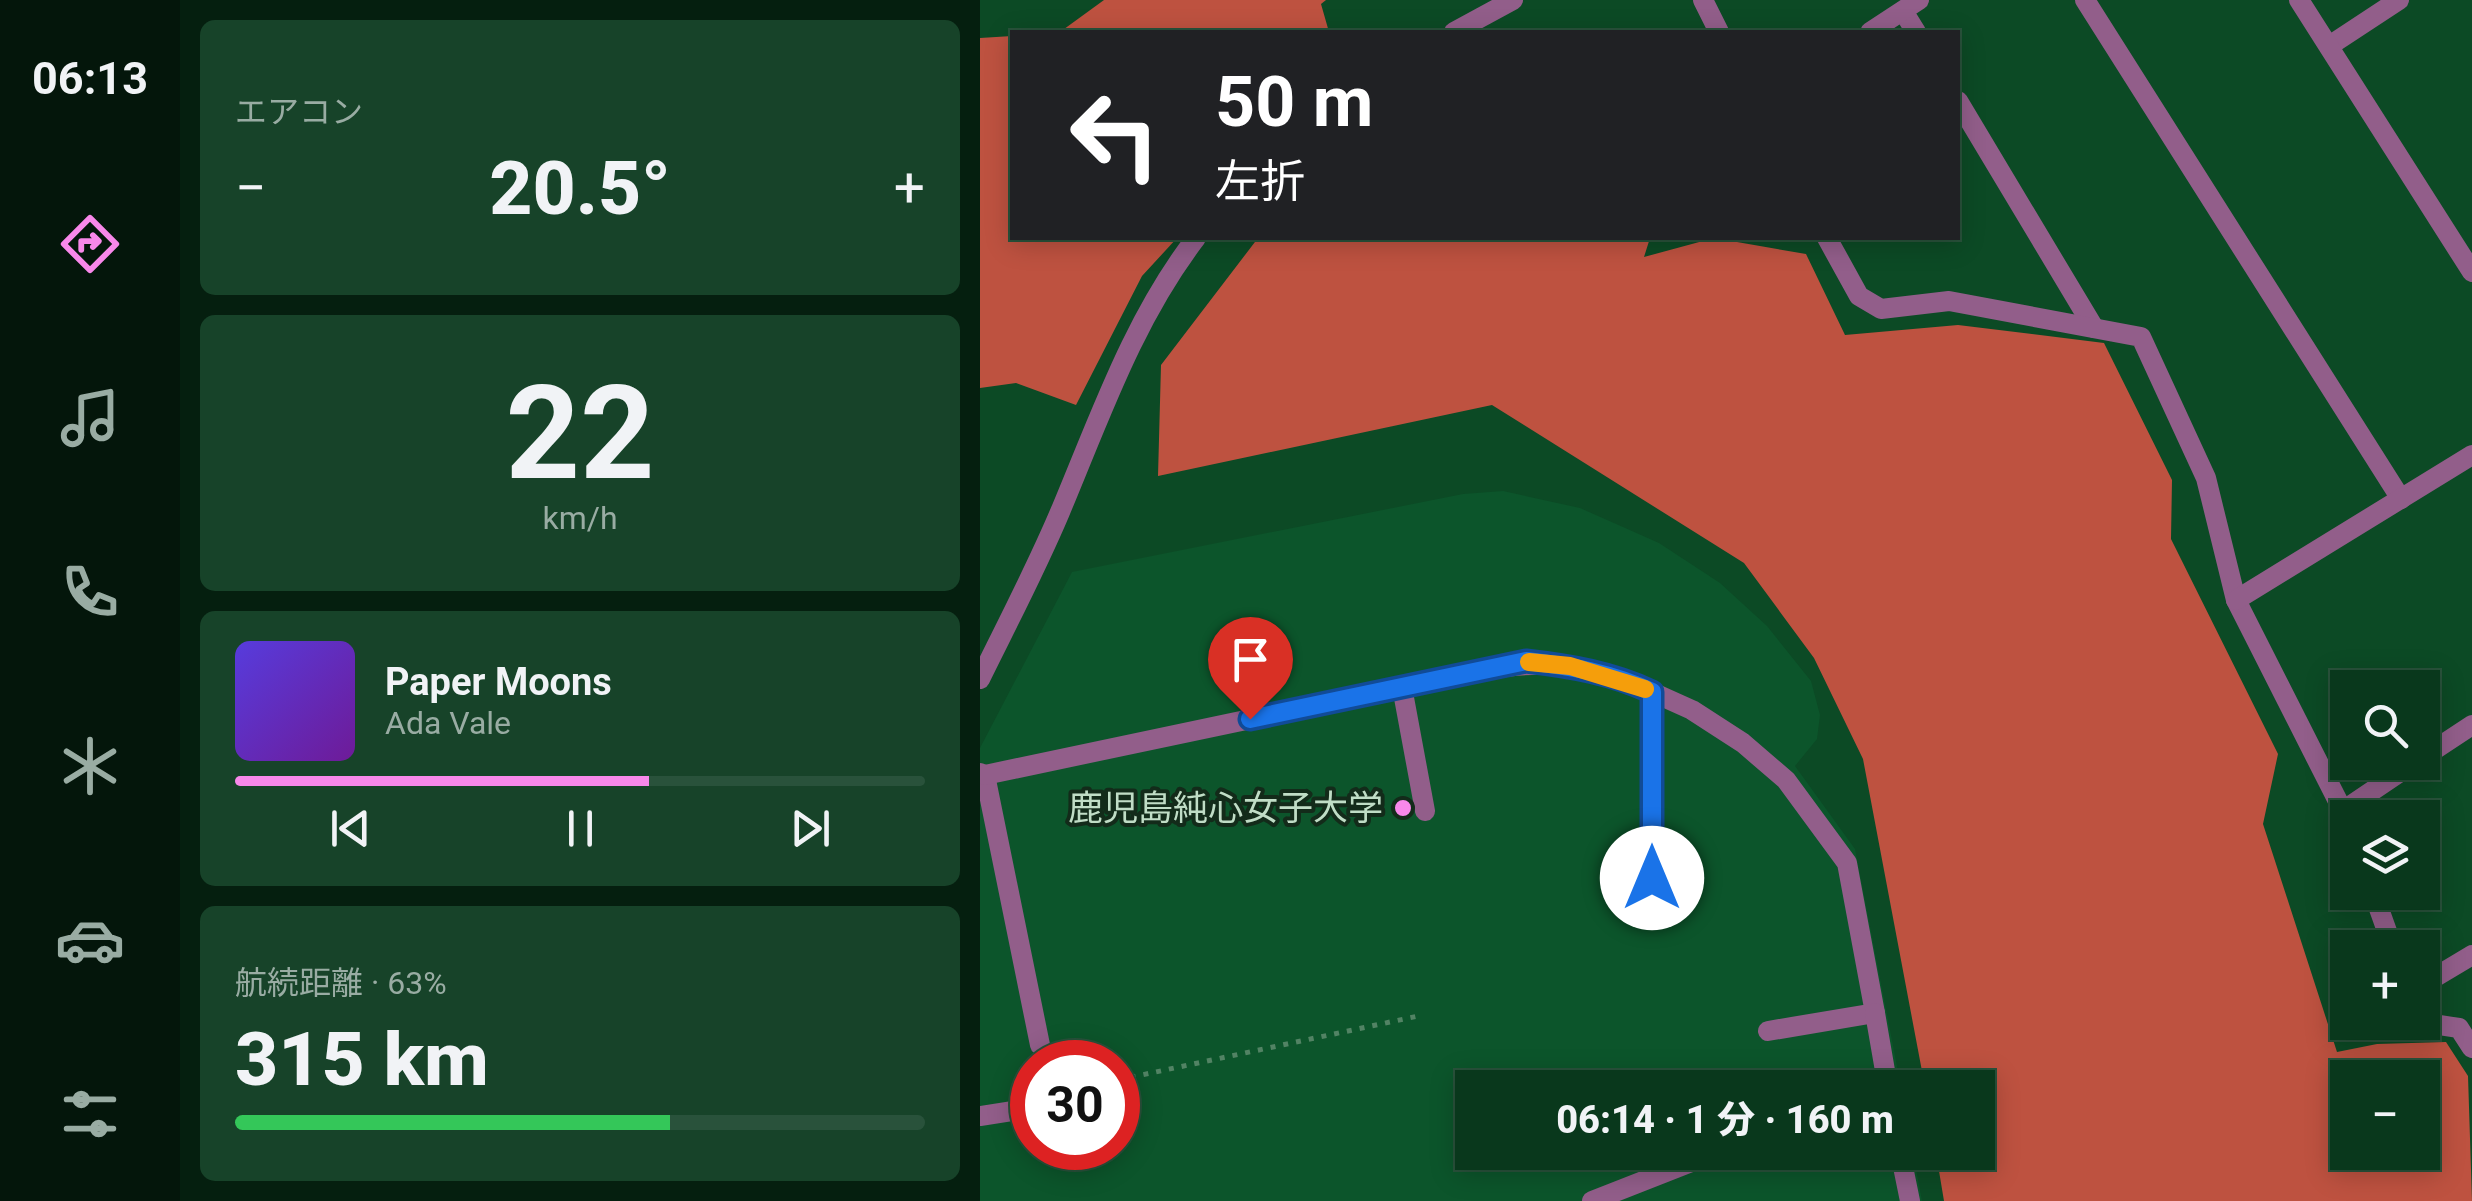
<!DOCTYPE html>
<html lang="ja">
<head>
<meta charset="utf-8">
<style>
	:root { --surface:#09381c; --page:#174329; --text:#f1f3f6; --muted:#99aca3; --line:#29523b; --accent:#f888ea }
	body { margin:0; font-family:Roboto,"Noto Sans JP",sans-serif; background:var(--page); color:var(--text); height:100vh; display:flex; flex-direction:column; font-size:38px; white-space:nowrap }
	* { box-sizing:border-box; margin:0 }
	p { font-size:32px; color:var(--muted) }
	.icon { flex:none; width:55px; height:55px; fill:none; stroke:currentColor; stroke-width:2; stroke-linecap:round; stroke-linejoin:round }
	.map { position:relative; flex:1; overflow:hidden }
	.panel { display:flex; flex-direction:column; gap:20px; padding:20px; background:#051f0f; width:800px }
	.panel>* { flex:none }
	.hud { position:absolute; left:30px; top:30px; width:950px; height:210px; border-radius:0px; box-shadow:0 5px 25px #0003,0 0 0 2px var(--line); background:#202124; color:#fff; overflow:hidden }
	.tools { position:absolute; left:1350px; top:670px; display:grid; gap:20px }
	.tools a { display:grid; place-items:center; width:110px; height:110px; border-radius:0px; background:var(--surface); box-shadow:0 5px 25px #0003,0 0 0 2px var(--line); font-size:50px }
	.speed { position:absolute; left:30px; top:1040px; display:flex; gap:20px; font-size:50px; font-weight:700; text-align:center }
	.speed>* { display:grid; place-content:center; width:130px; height:130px; border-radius:50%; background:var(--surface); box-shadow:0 5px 25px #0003,0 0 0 2px var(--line); line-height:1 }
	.speed .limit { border:15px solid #d22; background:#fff; color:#111 }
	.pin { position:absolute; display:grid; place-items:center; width:85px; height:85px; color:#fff; margin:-102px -42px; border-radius:50% 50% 50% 0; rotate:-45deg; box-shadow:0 0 10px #0007 }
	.pin .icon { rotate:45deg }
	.me { position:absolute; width:110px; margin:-55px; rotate:0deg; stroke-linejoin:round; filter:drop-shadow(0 0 8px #0008) }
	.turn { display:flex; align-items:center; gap:35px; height:210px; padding:0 40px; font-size:45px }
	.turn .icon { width:130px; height:130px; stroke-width:2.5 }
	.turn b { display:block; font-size:70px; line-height:85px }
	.big { font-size:75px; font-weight:800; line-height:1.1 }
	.panel .widget { flex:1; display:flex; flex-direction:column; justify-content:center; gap:15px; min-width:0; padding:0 35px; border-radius:15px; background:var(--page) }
	.panel .dial { align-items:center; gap:0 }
	.dial b { font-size:130px; line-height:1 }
	.song { display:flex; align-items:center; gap:30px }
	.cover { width:120px; height:120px; border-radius:15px; background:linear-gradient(135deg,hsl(250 70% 55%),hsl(280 70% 35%)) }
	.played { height:10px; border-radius:5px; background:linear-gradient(90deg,var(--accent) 60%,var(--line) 60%) }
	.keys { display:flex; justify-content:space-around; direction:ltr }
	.heat { display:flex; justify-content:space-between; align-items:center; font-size:55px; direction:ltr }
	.charge { height:15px; border-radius:8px; background:linear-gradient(90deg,#34c759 63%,var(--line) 0) }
	.trip { position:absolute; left:475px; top:1070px; width:540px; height:100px; border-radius:0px; background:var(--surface); box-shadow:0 5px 25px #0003,0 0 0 2px var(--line); font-weight:800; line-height:100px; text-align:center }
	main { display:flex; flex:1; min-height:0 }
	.dock { display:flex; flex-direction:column; width:180px; justify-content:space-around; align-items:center; background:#04160b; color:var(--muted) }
	.dock .icon { width:70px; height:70px }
	.dock .active { color:var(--accent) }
	.dock b { font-size:45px; color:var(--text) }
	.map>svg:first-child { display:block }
</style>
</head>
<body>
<main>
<nav class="dock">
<b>06:13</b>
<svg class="icon active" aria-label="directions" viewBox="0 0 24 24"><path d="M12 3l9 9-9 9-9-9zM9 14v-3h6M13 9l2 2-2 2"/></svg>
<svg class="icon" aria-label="music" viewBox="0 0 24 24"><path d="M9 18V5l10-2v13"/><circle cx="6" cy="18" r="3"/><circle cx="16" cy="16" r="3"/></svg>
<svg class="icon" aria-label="phone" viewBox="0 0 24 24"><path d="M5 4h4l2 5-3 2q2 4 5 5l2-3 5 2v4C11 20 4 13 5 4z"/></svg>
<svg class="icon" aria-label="climate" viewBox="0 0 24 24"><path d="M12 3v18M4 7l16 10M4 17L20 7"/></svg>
<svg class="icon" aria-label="car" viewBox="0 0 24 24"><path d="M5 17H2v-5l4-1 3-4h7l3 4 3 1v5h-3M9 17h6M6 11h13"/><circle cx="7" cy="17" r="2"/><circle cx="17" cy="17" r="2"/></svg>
<svg class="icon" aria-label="filters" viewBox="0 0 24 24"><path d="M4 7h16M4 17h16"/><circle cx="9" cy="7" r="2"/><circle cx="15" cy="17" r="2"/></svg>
</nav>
<section class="panel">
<div class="widget"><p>エアコン</p>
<div class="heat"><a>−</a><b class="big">20.5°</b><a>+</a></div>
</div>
<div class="widget dial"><b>22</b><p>km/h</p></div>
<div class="widget">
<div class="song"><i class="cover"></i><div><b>Paper Moons</b><p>Ada Vale</p></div></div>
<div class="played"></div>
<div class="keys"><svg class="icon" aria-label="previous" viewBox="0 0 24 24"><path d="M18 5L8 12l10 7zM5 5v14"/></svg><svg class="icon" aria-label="pause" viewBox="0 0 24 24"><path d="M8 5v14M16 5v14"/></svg><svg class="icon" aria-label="next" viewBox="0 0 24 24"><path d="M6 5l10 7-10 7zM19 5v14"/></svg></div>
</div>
<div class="widget"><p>航続距離 · 63%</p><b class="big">315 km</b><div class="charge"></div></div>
</section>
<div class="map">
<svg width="1492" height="1201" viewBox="0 0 1492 1201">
	<rect width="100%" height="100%" fill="#0c4a25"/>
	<path fill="#0c552b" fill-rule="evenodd" d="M523 491 600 508 679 543 740 583 787 626 831 681 840 715 837 739 815 766 875 849 921 1087 492 1088V1152L933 1153 942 1201H0V748L92 572 483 494ZM52 1062H138V1148H52Z"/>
	<g fill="#be5240" fill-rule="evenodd">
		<path d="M124 0H346L341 4 349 32H80Z"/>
		<path d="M32 36V238H197L162 276 96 405 36 383 0 388V38Z"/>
		<path d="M278 238H670L664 257 734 238 826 254 865 335 978 325 1124 343 1192 480 1191 539 1298 754 1283 824 1357 1052 1397 1044 1466 1042 1488 1076 1492 1201H964L956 1153 998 1152V1088L945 1087 883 759 834 658 764 563 512 405 178 476 181 365ZM1368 1078H1442V1152H1368Z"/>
	</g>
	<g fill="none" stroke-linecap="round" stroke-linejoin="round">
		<g stroke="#528364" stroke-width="5" stroke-dasharray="5 8" stroke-linecap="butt">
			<path d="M138 1080 443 1015"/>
			<path d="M46 1090 52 1078"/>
		</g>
		<g stroke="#925e8a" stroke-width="20">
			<path d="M723 0 739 32"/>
			<path d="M1105 0 1421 499"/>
			<path d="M923 11 936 32"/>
			<path d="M890 32 939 0"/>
			<path d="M1349 46 1419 0"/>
			<path d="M978 101 1114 328"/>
			<path d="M847 238 879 296 901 309 969 301 1161 337 1226 478 1256 600 1368 821"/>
			<path d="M1256 600 1492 455"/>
			<path d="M422 687C520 667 575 647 672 692V878"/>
			<path d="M672 692 712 710 763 743 806 780 867 863 895 1013 788 1031"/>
			<path d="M1442 758 1492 725"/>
			<path d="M0 773 5 775 60 1045"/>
			<path d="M5 775 422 687 445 811"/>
			<path d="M1364 810 1435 762"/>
			<path d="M1393 892 1413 948"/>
			<path d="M1442 985 1492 955"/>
			<path d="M895 1013 908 1088"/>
			<path d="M1440 1022 1479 1028 1492 1048"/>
			<path d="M0 1116 46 1109"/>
			<path d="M920 1152 930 1201"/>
			<path d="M612 1201 737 1152"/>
		</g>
		<g stroke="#925e8a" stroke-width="20">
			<path d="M1319 0 1492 272"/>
			<path d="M474 32 533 0"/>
			<path d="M0 679C27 624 56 569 80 512 120 417 153 320 216 238"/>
		</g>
	</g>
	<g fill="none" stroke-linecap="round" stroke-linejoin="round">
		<defs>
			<path id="route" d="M270 719 546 661C590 666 632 673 672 692V878"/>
		</defs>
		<use href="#route" stroke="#114b97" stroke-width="25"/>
		<use href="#route" stroke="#1a73e8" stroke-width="18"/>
		<path stroke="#f59e0b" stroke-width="18" d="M549 662 590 666 665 689"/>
	</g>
	<circle fill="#f888ea" stroke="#132b1a" stroke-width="4" cx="423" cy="808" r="10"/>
	<g text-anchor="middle" stroke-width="8" stroke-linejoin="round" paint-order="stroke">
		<g font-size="35" fill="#c0ddc6" stroke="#132b1a" text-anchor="end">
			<text x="403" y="820">鹿児島純心女子大学</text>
		</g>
	</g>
</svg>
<div class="tools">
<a><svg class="icon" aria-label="search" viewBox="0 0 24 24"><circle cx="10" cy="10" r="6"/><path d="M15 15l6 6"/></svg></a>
<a><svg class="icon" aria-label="layers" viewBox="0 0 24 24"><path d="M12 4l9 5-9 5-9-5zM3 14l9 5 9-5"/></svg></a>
<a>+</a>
<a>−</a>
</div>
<div class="speed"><div class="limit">30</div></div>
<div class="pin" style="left:270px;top:719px;background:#d93025"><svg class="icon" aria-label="arrive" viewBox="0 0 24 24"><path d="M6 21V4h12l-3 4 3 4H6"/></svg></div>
<svg class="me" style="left:672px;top:878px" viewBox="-20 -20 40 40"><circle r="19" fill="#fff"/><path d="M0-13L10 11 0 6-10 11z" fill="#1a73e8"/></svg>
<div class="trip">06:14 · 1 分 · 160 m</div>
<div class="hud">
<div class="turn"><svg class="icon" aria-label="left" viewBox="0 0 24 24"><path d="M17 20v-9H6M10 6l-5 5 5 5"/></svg><div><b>50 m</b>左折</div></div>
</div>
</div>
</main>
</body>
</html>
